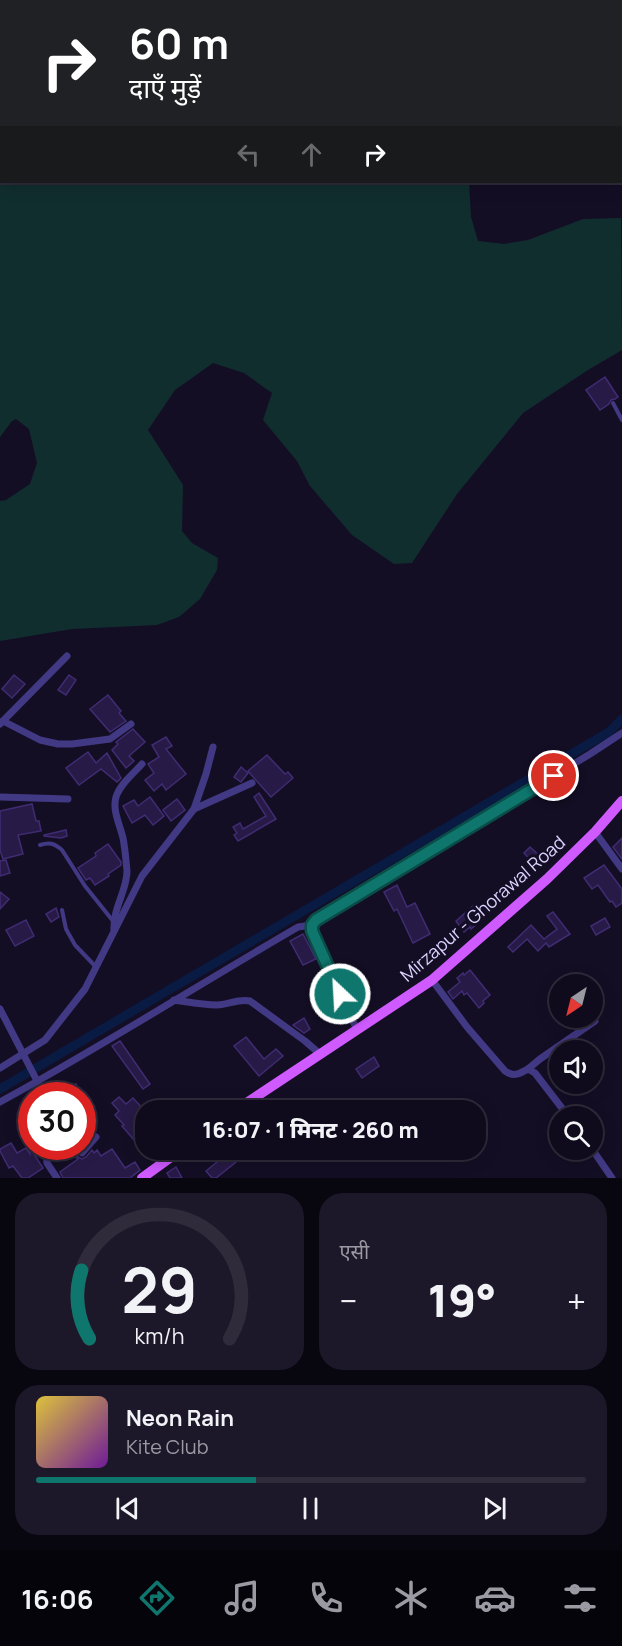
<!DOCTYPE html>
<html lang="hi">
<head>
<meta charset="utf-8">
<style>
	:root { --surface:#0f0a1c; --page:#1d1829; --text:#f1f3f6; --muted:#9b9aa3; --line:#2f2b3b; --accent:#0f766e }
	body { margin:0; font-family:Manrope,"Noto Sans Devanagari",sans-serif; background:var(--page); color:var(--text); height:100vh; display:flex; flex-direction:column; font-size:22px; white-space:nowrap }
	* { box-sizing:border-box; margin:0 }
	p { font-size:20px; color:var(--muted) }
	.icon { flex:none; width:33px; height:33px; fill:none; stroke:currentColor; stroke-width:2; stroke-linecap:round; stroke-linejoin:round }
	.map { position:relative; height:1178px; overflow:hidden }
	.panel { display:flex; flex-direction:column; gap:15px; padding:15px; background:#08060f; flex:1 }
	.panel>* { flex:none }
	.hud { position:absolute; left:0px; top:0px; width:622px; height:183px; box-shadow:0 3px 15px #0003,0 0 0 2px var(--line); background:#202124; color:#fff; overflow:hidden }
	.needle { width:39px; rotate:215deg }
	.fabs { position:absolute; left:549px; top:974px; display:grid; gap:12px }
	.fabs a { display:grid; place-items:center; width:54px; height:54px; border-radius:50%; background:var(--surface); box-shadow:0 3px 15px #0003,0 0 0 2px var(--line); font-size:30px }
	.speed { position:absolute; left:18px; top:1082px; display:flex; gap:12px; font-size:30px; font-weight:700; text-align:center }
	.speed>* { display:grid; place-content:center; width:78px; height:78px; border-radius:50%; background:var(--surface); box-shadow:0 3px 15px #0003,0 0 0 2px var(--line); line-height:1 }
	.speed .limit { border:9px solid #d22; background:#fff; color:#111 }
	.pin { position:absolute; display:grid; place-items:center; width:51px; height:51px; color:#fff; margin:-26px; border:3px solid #fff; border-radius:50%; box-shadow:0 2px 6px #0007 }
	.me { position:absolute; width:66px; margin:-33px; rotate:335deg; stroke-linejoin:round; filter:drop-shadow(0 0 4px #0008) }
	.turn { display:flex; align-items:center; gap:21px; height:126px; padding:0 30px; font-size:27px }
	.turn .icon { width:78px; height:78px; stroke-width:2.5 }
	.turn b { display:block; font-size:42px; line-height:51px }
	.lanes { display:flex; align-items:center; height:57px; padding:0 30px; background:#0003; justify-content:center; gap:30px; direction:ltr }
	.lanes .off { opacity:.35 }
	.big { font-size:45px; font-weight:800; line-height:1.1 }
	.panel .widget { flex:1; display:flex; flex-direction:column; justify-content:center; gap:9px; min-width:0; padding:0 21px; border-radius:24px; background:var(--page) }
	.panel .dial { align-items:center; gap:0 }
	.dial svg { height:156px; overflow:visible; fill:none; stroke:var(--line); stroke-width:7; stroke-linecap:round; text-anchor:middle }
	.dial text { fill:var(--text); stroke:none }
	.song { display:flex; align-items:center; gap:18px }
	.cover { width:72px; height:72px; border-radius:9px; background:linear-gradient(135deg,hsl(50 70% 55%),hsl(280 70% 35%)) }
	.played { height:6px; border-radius:3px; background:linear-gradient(90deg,var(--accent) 40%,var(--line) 40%) }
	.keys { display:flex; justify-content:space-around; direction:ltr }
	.heat { display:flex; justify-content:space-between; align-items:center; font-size:33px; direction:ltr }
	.panel .tiles { flex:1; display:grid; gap:15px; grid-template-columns:1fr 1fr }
	.widget:last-child { grid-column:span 2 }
	.trip { position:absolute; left:135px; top:1100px; width:351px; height:60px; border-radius:24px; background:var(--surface); box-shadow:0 3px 15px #0003,0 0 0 2px var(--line); font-weight:800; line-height:60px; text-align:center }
	.menu { display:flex; height:96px; justify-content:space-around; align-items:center; background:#06040b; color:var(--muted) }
	.menu .icon { width:42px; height:42px }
	.menu .current { color:var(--accent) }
	.menu b { font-size:27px; color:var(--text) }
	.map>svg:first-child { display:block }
</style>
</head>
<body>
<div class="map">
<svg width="622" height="1178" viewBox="0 0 622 1178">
	<rect width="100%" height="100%" fill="#140e25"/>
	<g fill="#112e2f">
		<path d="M102 0H573L569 2H103Z"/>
		<path d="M1 175 2 182H469L471 217 478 241 504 244 528 240 583 219 621 218 622 350 588 370 523 413 457 494 412 563 394 564 352 535 310 486 297 461 263 420 272 393 244 373 213 363 175 390 148 430 183 485 182 531 192 543 218 558 217 570 200 599 179 617 157 625 72 629 0 641V501L6 500 30 484 37 463 29 429 16 419 12 421 0 437V176Z"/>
	</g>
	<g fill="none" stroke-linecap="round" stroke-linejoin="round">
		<path stroke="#091a43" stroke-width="9" d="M0 1089 609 732 622 719"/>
		<g stroke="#091a43" stroke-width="16">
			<path d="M69 0V2"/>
			<path d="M0 143 2 142"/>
		</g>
	</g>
	<g fill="#271a46" stroke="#402c73" stroke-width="1.5">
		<path d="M605 377 618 397 615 399 611 400 609 404 600 410 586 390Z"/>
		<path d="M14 675 25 684 12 698 2 689Z"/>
		<path d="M69 675 76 680 66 695 58 690Z"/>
		<path d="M108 695 121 711 119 713 126 721 110 732 90 709Z"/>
		<path d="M133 729 145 742 129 756 134 761 126 768 112 750 118 744 116 742Z"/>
		<path d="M166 737 172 746 166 749 186 774 166 790 162 784 154 791 145 780 154 773 148 764 159 757 152 745Z"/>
		<path d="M88 752 96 763 107 753 121 778 117 782 101 769 79 785 66 768Z"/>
		<path d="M267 755 285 774 288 772 293 778 271 797 248 771Z"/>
		<path d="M241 767 248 773 241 782 234 777Z"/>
		<path d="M259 793 276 819 238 841 234 835 237 833 233 827 240 823 243 829 266 816 254 797Z"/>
		<path d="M150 797 164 816 153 825 145 815 132 823 123 806 134 800 138 806Z"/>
		<path d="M177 799 185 810 171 821 163 810Z"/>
		<path d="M32 804 36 821H39L41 831 18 835 23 854 3 859 0 850V811Z"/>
		<path d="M66 830 67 836 61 838 44 836V835Z"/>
		<path d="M622 838V859L613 847Z"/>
		<path d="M108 844 121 862V865L108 874 109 876 95 885 90 878 86 880 78 868 96 856 95 853Z"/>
		<path d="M530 847 541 857 534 864 524 853Z"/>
		<path d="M6 860 10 873 0 876V861Z"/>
		<path d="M604 865 622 889V903L616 907 612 901 610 902 598 885 592 889 584 878Z"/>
		<path d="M397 885 407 907 415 903 430 934 413 943 397 909 394 911 384 892Z"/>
		<path d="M0 892 9 899 0 909Z"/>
		<path d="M474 905 485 917 471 929 470 927 464 932 456 921Z"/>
		<path d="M56 908 59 917 51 922 46 914Z"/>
		<path d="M553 912 570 934 549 947 546 943 538 951 527 939 513 952 508 947 531 925 544 939 557 929 547 916Z"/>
		<path d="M605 918 610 927 596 935 591 926Z"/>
		<path d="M26 920 34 936 15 946 6 930Z"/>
		<path d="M303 934 316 959 303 965 290 941Z"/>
		<path d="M470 970 490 995 483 1001 484 1003 479 1008 467 993 464 995 462 991 453 999 448 992 460 982 457 978 463 973 464 975Z"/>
		<path d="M304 1018 310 1029 304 1033 293 1025Z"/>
		<path d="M246 1037 264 1059 276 1049 283 1056 259 1076 234 1046Z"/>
		<path d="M120 1041 150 1084 143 1089 112 1046Z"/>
		<path d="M374 1057 379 1066 362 1078 356 1069Z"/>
		<path d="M76 1084 80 1095H48L47 1092Z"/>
		<path d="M119 1097 126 1104 133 1098 146 1112V1154L122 1126 124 1125 115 1115 119 1111 112 1103Z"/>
		<path d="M193 1100 203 1110H184Z"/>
		<path d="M32 1101V1124H27L24 1103Z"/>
		<path d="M11 1143 17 1153 26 1148 30 1154V1148L43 1168 28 1178H22L13 1166 9 1168 0 1151V1149Z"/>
		<path d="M112 1149 125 1168 135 1162 140 1170 130 1178H63L60 1172 78 1159 70 1153 82 1159 86 1157 92 1150 94 1153 97 1150 101 1156Z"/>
		<path d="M229 1152 236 1162 216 1178H212L206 1171Z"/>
		<path d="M176 1167 182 1178H170L167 1173Z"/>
	</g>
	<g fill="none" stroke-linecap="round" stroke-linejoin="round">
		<g stroke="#423985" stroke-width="4">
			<path d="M613 403 622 420"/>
			<path d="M40 845C49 842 54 843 62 850L85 886 113 921"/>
			<path d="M62 910 66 929 75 945 96 967"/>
		</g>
		<g stroke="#423985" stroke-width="7">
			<path d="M3 721 67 656"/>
			<path d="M0 724 3 721 40 740 58 744H72L110 739 131 724"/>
			<path d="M0 797 68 799"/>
			<path d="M194 809 252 783"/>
			<path d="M595 832 622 869"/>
			<path d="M114 930C113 907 127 891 127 871 126 860 125 848 123 838 120 825 112 810 116 797 120 784 134 773 142 764"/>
			<path d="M432 980 467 1027 505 1071C514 1078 520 1073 528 1069L535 1073 568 1116"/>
			<path d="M174 1000C188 1002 202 1005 217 1005 228 1005 239 998 250 1001L305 1041 320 1054"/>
			<path d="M0 1009 34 1075 40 1087 42 1095"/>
			<path d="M357 1030 312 931V925L316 919 500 809 590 754 622 733"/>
			<path d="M0 1068 45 1040 85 989 142 876 194 809 206 774 213 747"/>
			<path d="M528 1069 540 1059 595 1021"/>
			<path d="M0 1102C101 1047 198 985 298 927L312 925"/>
			<path d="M46 1146 47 1163 57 1178"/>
			<path d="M69 1146 82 1153 96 1137"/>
			<path d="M592 1149 612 1178"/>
		</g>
		<g stroke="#cf5aff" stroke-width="10">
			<path d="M236 1110 432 980 547 879 595 832 622 801"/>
			<path d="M142 1178 182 1149"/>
		</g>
	</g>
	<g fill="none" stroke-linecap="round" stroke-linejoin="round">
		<defs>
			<path id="route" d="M340 994 312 931V925L316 920 554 776"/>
		</defs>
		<use href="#route" stroke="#0a4d48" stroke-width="15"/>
		<use href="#route" stroke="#0f766e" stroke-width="10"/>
	</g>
	<g text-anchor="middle" stroke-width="6" stroke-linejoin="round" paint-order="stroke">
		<g font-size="18" fill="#dcd3ff" stroke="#140e25">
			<text transform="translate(483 909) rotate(-41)" y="6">Mirzapur - Ghorawal Road</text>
		</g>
	</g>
</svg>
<div class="fabs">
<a><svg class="needle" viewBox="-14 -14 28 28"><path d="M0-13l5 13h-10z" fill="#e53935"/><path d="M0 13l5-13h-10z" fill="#9b9aa3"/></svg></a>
<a><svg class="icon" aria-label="sound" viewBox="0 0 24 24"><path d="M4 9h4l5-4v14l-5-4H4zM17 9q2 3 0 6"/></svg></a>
<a><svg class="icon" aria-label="search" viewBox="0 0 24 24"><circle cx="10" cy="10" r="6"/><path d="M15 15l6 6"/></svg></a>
</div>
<div class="speed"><div class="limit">30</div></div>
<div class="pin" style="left:554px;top:776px;background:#d93025"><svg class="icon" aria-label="arrive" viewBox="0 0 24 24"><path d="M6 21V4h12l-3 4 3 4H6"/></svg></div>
<svg class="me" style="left:340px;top:994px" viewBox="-20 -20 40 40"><circle r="17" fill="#0f766e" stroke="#fff" stroke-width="3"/><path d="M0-11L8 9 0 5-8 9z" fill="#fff"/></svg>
<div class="trip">16:07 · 1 मिनट · 260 m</div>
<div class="hud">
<div class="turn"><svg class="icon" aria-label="right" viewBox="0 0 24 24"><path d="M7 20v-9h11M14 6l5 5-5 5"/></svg><div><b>60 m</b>दाएँ मुड़ें</div></div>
<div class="lanes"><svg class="icon off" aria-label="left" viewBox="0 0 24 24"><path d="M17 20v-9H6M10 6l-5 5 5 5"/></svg><svg class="icon off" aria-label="ahead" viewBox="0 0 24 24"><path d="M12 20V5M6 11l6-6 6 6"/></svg><svg class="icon" aria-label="right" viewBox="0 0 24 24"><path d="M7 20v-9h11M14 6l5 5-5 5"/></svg></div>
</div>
</div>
<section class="panel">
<div class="tiles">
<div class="widget dial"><svg viewBox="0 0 100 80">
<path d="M14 69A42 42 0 1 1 86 69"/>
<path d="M14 69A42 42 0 0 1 10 34" stroke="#0f766e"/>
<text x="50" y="56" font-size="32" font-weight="700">29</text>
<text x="50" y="72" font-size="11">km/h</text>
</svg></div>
<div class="widget"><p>एसी</p>
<div class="heat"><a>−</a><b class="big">19°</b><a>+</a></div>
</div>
<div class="widget">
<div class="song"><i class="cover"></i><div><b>Neon Rain</b><p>Kite Club</p></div></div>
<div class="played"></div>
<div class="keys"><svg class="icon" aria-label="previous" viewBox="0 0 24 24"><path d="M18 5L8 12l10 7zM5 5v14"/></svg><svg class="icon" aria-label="pause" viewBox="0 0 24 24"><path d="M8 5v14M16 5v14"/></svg><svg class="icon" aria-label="next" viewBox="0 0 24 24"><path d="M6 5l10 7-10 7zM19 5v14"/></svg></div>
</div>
</div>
</section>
<nav class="menu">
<b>16:06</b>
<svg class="icon current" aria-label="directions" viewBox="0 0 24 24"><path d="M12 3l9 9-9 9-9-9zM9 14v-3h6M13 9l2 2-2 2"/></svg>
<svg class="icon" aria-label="music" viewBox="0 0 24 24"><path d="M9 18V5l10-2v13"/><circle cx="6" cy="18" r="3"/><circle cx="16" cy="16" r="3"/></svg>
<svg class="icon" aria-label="phone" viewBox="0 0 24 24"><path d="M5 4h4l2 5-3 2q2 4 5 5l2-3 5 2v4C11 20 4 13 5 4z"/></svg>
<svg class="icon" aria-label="climate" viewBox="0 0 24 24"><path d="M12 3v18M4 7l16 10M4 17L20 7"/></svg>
<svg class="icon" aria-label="car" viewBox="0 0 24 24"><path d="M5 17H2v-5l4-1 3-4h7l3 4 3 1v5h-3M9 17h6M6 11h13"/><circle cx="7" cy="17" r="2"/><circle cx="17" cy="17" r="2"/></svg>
<svg class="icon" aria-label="filters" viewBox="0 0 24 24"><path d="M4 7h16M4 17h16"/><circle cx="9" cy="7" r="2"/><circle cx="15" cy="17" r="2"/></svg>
</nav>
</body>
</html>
